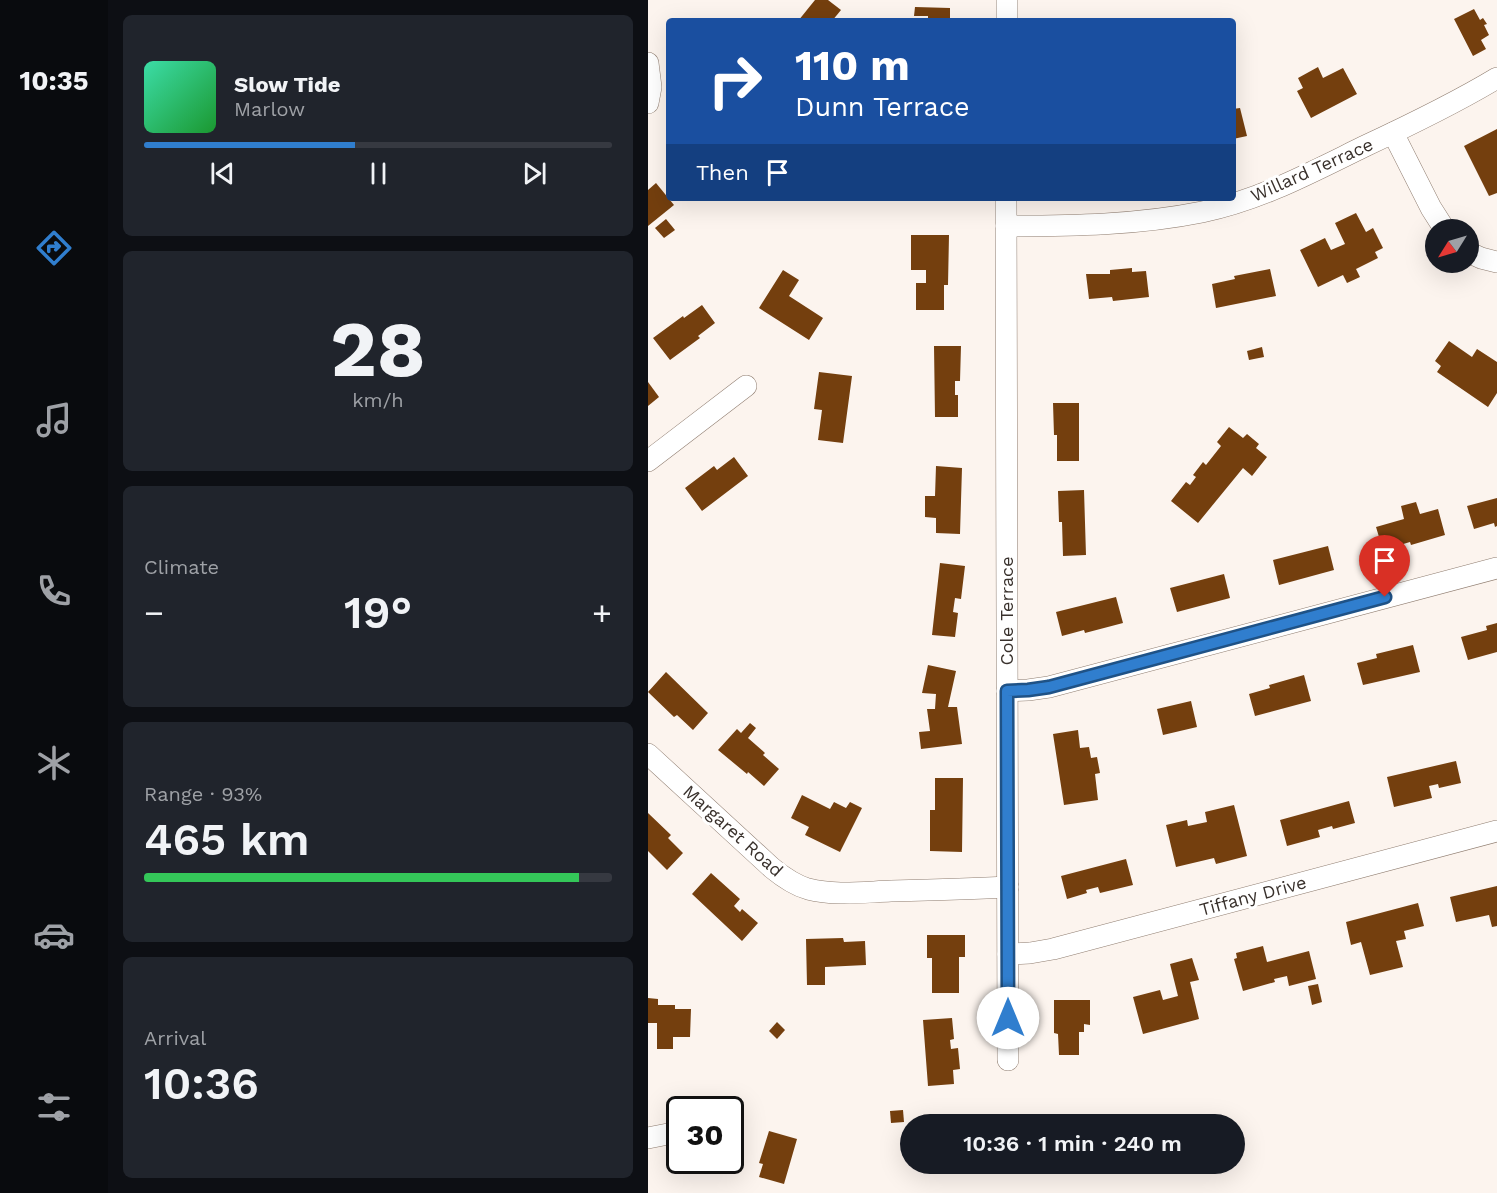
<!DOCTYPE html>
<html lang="en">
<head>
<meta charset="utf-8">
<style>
	:root { --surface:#171b24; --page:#20242c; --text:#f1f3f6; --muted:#9ea1a6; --line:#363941; --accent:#307ece }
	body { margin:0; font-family:"Work Sans",sans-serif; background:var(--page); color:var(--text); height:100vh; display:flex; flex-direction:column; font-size:22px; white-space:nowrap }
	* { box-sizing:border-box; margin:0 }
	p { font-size:20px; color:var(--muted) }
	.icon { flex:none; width:33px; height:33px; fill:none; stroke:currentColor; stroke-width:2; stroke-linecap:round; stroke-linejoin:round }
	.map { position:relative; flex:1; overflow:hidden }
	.details { display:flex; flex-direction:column; gap:15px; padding:15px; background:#0d0f14; width:540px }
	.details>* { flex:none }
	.banner { position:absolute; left:18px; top:18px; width:570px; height:183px; border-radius:6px; box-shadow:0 6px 24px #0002; background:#1a4fa0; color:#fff; overflow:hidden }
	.needle { width:39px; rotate:233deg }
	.fabs { position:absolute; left:777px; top:219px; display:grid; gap:12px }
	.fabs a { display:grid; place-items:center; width:54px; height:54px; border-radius:50%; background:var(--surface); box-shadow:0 6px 24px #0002; font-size:30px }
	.speed { position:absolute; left:18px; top:1096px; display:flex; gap:12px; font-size:30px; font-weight:700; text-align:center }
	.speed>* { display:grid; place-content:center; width:78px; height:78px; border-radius:50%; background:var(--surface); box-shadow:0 6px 24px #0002; line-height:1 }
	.speed .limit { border:3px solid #111; border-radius:9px; background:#fff; color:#111 }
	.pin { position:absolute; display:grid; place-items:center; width:51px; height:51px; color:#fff; margin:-62px -26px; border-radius:50% 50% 50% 0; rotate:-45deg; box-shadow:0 0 6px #0007 }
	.pin .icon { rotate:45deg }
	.me { position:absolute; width:66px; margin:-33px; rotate:0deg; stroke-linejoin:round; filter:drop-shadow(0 0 4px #0008) }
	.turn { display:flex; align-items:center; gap:21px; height:126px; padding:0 30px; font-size:27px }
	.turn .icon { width:78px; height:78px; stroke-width:2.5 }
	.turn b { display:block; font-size:42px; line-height:51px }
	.then { display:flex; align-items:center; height:57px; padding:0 30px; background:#0003; gap:12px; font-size:22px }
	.big { font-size:45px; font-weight:600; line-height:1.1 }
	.details .widget { flex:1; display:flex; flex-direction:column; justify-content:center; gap:9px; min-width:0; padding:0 21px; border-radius:9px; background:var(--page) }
	.details .dial { align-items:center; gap:0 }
	.dial b { font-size:78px; line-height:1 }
	.song { display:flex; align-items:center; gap:18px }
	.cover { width:72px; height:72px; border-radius:9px; background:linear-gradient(135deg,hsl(160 70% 55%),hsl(130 70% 35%)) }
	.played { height:6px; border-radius:3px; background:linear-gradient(90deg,var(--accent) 45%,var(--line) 45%) }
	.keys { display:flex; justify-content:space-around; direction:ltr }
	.heat { display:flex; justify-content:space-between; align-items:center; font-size:33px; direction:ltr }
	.charge { height:9px; border-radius:4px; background:linear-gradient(90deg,#34c759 93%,var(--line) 0) }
	.trip { position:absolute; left:252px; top:1114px; width:345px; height:60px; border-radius:30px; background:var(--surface); box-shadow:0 6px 24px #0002; font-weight:600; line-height:60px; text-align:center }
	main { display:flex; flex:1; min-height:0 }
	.dock { display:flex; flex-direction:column; width:108px; justify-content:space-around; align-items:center; background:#090b0e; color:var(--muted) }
	.dock .icon { width:42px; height:42px }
	.dock .selected { color:var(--accent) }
	.dock b { font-size:27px; color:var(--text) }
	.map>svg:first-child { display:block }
</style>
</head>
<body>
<main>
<nav class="dock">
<b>10:35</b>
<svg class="icon selected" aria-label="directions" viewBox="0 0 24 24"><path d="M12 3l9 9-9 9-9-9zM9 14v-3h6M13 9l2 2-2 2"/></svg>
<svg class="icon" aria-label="music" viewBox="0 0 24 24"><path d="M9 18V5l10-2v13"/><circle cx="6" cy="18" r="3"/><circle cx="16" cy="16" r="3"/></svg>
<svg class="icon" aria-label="phone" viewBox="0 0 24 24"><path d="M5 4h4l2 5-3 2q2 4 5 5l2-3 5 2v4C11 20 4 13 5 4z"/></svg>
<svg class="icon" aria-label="climate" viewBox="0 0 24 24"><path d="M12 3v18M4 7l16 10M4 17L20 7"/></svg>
<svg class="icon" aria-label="car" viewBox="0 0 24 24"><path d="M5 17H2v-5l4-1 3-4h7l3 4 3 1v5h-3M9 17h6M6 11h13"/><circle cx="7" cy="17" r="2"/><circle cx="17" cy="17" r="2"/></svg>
<svg class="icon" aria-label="filters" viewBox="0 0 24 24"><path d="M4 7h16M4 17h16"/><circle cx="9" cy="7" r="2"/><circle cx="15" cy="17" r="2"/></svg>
</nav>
<section class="details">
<div class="widget">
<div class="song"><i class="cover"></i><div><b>Slow Tide</b><p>Marlow</p></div></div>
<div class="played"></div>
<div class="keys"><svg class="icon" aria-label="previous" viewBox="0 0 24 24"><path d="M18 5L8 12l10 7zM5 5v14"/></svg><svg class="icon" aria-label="pause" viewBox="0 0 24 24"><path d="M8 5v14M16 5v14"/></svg><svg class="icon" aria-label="next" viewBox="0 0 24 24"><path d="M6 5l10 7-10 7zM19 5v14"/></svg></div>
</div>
<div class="widget dial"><b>28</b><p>km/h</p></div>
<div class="widget"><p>Climate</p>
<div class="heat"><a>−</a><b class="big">19°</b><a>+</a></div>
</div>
<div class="widget"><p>Range · 93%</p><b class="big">465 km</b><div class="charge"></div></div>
<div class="widget"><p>Arrival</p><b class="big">10:36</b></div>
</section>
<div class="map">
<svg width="849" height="1193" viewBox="0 0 849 1193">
	<rect width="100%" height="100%" fill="#fcf4ee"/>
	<g fill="#743f0e">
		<path d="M167 0H180L193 10 184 21H150Z"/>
		<path d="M267 7 302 8V21H284L280 20V16H266Z"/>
		<path d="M826 9 832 20 835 18 839 24 836 25 841 35 833 40 838 49 825 56 806 19Z"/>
		<path d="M670 67 675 78 695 68 709 94 663 118 649 91 655 88 650 78Z"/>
		<path d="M592 108 599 136 585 139V109Z"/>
		<path d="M849 129V193L841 196 816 146Z"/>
		<path d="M8 183 26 205 0 226V190Z"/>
		<path d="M708 213 718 232 725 228 735 248 727 252 730 258 708 269 712 277 699 283 695 275 670 287 652 250 677 238 683 250 697 244 687 223Z"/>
		<path d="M18 219 27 230 16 238 7 228Z"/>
		<path d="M263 235H301L300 285H296V310H268V283H278V270H263Z"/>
		<path d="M484 268V272L498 271 501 297 465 301 464 297 441 299 438 274H462V270Z"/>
		<path d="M622 269 628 296 568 308 564 284 587 279 586 276Z"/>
		<path d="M135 270 151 280 141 296 175 318 161 340 111 308Z"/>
		<path d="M54 305 67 323 50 336 52 338 22 360 5 338 35 316 36 318Z"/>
		<path d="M801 341 824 357 829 349 849 362V393L840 407 789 372 793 366 787 361Z"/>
		<path d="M286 346H313L312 381H307V395H310V417H287Z"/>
		<path d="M614 347 616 357 601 360 599 351Z"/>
		<path d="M171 372 204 376 195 443 170 440 174 410 166 409Z"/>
		<path d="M0 382 11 397 0 406Z"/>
		<path d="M405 403H431V461H409V435H406Z"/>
		<path d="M581 427 595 438 599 434 611 444 608 448 619 457 604 476 595 468 550 523 523 501 538 482 542 485 548 477 545 475 555 462 558 465 573 446 569 442Z"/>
		<path d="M86 457 100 476 54 511 37 488 66 466 69 470Z"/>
		<path d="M288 466 314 468 312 534 288 533V518L277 517V496H287Z"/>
		<path d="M436 490 438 555 415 556 414 522H411L410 491Z"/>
		<path d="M849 498V526L847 527 846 523 826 529 819 506Z"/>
		<path d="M768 502 772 514 790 509 797 535 763 545 762 542 735 550 728 527 756 519 753 506Z"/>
		<path d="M680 546 686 570 631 585 625 560Z"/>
		<path d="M292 563 317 566 313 599 307 598 305 612 310 613 307 637 284 635Z"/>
		<path d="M576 574 582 598 529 612 522 588Z"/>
		<path d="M468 597 475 623 437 633 436 630 414 636 408 612Z"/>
		<path d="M849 623V652L820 660 813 637 839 630 838 626Z"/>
		<path d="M765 645 772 672 715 685 709 663 729 658 728 654Z"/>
		<path d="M280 665 308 671 300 707H309L314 744 273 749 271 732 282 731 279 709H287L288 694 274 693Z"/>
		<path d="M18 672 60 713 45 730 29 715 26 717 0 692Z"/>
		<path d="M656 675 663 701 607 716 601 694 622 688 621 685Z"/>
		<path d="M543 701 549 727 515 735 509 709Z"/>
		<path d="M102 723 108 728 100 738 117 753 115 755 131 769 116 786 100 772 99 774 70 750 89 729 93 733Z"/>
		<path d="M430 730 432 748 441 747 443 758 449 757 452 773 447 774 450 800 416 805 405 734Z"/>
		<path d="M808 761 813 783 791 788 790 784 781 786 784 798 746 807 739 777Z"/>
		<path d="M287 778H315L314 852 282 851V810H287Z"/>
		<path d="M154 795 182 809 186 802 198 808 202 802 214 808 192 852 157 835 161 827 143 818Z"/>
		<path d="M701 801 707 823 685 829 684 826 670 830 672 837 639 846 632 820Z"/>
		<path d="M586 805 599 856 568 864 566 858 528 867 518 825 539 820 540 826 559 822 557 812Z"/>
		<path d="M0 813 23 835 20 838 35 853 19 870 0 851Z"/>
		<path d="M478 859 485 885 452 893 450 887 438 890 439 893 419 899 413 876Z"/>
		<path d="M63 873 92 899 86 906 92 912 94 909 110 923 94 941 44 894Z"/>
		<path d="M849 886V926L844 927 841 915 808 922 802 897Z"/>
		<path d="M770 903 776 926 756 931 758 939 748 941 755 967 722 975 713 942 703 945 698 922Z"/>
		<path d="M279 935H317V957H311V993H284V958H279Z"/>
		<path d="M195 938 196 942 217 941 218 965 177 967V985H159L158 939Z"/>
		<path d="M615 946 619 962 661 951 668 979 641 986 639 976 626 979 627 982 595 991 586 959 589 958 588 953Z"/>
		<path d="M544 958 551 980 542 982 551 1019 495 1034 485 997 512 990 515 1000 530 996 522 964Z"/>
		<path d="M670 984 674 1002 664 1005 660 986Z"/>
		<path d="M0 998 10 999V1005H27V1009H43L42 1037H25V1049H9V1023H0Z"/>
		<path d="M406 1000H442V1025L436 1024V1032H431V1055H411L410 1034 406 1033Z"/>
		<path d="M304 1018 306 1039 302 1040 303 1049 310 1048 312 1069 305 1070 306 1084 280 1086 275 1020Z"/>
		<path d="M129 1022 137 1030 129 1039 121 1031Z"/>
		<path d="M255 1110 256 1122 243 1123 242 1111Z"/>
		<path d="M121 1131 149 1139 136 1184 111 1177 115 1164 111 1163Z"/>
	</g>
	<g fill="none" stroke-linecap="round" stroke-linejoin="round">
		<defs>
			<g id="street">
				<path d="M359 21V0"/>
				<path d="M0 63 3 87 0 103"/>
				<path d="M745 133 783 208 797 230"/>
				<path d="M358 198 360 1060"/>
				<path d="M358 226C424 226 490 225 554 212 612 200 662 173 715 147 760 126 806 104 849 78"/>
				<path d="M820 252 833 258 849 262"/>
				<path d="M0 461 98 386"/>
				<path d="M359 691 380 690 401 687 849 568"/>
				<path d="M0 754 124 868C135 877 146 885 160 889 187 896 216 892 243 891 282 890 321 889 360 887"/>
				<path d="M360 954 382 953 405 949 849 831"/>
				<path d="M0 1138 25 1133"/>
			</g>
		</defs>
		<use href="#street" stroke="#907e71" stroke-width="22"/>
		<use href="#street" stroke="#fff" stroke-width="21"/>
	</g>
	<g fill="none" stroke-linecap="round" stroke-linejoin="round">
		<defs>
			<path id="route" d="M360 1018 359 691 380 690 401 687 737 597"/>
		</defs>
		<use href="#route" stroke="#1f5286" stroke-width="15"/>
		<use href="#route" stroke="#307ece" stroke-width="10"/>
	</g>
	<g text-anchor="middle" stroke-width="6" stroke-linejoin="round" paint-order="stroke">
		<g font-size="18" fill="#39312c" stroke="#fff">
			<text transform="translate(664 170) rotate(-24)" y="6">Willard Terrace</text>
			<text transform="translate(359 611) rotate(-90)" y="6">Cole Terrace</text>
			<text transform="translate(85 831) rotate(42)" y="6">Margaret Road</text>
			<text transform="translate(605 896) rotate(-15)" y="6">Tiffany Drive</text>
		</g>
	</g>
</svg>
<div class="fabs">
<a><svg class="needle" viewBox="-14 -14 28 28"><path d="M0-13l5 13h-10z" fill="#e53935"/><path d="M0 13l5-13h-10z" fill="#9ea1a6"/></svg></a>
</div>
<div class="speed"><div class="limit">30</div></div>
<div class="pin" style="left:737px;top:597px;background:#d93025"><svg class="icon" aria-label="arrive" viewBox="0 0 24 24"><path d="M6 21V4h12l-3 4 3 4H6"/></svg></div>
<svg class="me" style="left:360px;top:1018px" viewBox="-20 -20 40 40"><circle r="19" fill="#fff"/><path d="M0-13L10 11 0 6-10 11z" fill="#307ece"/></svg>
<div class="trip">10:36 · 1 min · 240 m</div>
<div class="banner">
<div class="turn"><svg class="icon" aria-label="right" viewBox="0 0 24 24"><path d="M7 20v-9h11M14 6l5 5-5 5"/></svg><div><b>110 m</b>Dunn Terrace</div></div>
<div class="then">Then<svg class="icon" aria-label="arrive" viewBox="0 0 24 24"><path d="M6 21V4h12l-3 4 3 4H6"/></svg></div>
</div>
</div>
</main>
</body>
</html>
